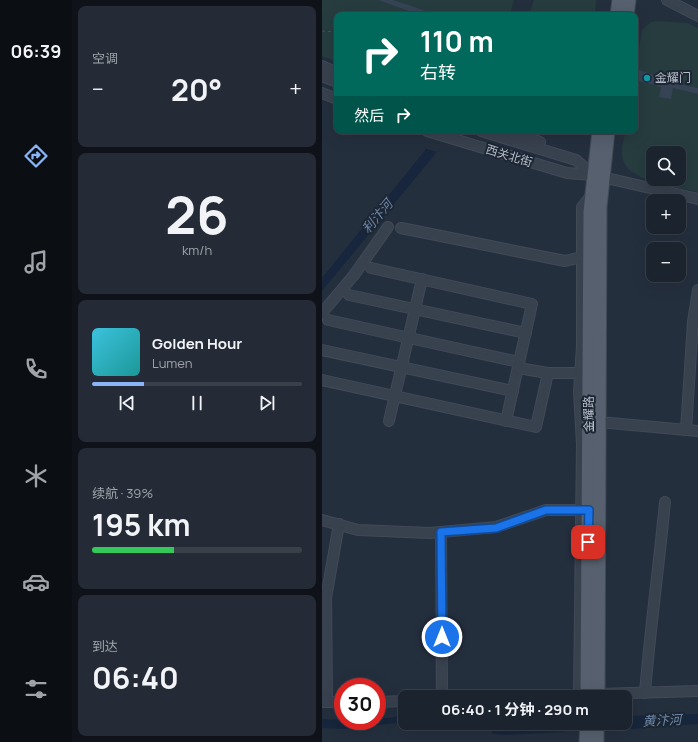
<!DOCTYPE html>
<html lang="zh">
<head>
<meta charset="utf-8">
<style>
	:root { --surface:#1b232e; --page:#242b36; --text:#f1f3f6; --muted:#a0a4aa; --line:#39404a; --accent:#8ab4f8 }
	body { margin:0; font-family:Manrope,"Noto Sans SC",sans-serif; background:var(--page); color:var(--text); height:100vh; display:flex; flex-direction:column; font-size:15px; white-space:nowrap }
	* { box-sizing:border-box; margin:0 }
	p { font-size:13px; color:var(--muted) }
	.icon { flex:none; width:22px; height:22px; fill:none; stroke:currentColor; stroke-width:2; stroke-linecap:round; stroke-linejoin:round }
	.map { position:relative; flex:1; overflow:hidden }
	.side { display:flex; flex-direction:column; gap:6px; padding:6px; background:#0f1319; width:250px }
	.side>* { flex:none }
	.guide { position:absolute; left:12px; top:12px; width:304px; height:122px; border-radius:8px; box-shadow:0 4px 16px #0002,0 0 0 1px var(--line); background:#00695c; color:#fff; overflow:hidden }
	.controls { position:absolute; left:324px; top:146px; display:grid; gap:8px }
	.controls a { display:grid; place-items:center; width:40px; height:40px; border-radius:8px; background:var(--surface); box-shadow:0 4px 16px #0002,0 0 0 1px var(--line); font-size:20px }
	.speed { position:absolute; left:12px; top:678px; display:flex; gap:8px; font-size:20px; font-weight:700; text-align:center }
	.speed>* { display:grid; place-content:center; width:52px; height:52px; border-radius:50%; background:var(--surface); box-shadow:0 4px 16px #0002,0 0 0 1px var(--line); line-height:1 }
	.speed .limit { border:6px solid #d22; background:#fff; color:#111 }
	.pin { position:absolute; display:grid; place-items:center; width:34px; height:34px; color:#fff; margin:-17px; border-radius:8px; box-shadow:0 2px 6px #0006 }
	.me { position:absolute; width:44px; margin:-22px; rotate:0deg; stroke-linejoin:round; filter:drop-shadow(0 0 3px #0008) }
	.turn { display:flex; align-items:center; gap:14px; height:84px; padding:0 20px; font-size:18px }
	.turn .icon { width:52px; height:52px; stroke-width:2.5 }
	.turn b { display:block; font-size:28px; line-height:34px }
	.then { display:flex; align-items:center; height:38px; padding:0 20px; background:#0003; gap:8px; font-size:15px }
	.big { font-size:30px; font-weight:700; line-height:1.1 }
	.side .card { flex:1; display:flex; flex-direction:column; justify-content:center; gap:6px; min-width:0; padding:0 14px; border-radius:8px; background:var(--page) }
	.side .dial { align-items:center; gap:0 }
	.dial b { font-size:52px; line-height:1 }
	.song { display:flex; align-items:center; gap:12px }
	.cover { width:48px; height:48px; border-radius:6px; background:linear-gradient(135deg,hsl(190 70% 55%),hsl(180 70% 35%)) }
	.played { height:4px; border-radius:2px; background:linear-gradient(90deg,var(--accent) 25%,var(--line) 25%) }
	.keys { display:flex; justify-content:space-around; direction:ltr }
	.heat { display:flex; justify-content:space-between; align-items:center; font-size:22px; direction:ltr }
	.charge { height:6px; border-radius:3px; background:linear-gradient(90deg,#34c759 39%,var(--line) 0) }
	.trip { position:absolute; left:76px; top:690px; width:234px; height:40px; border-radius:8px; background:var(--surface); box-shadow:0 4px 16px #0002,0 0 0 1px var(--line); font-weight:700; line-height:40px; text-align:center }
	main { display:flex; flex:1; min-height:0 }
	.tab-bar { display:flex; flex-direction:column; width:72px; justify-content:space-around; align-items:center; background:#0b0e12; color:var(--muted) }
	.tab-bar .icon { width:28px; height:28px }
	.tab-bar .current { color:var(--accent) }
	.tab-bar b { font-size:18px; color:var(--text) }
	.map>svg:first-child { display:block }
</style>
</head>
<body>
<main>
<nav class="tab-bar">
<b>06:39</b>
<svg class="icon current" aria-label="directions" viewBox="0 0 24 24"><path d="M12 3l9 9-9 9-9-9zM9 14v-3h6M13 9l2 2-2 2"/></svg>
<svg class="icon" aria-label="music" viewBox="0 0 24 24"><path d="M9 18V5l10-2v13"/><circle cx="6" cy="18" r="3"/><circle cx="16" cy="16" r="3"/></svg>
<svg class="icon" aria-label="phone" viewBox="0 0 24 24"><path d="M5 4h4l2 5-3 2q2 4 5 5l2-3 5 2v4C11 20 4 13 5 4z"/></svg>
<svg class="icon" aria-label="climate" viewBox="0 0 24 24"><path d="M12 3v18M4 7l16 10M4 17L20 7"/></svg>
<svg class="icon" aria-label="car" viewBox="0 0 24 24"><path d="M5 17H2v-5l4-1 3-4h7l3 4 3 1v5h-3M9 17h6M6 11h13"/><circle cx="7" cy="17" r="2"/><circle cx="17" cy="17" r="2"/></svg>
<svg class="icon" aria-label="filters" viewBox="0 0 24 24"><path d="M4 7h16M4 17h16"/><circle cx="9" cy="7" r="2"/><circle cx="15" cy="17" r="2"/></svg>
</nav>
<section class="side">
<div class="card"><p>空调</p>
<div class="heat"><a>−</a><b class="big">20°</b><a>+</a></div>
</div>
<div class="card dial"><b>26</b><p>km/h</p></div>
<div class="card">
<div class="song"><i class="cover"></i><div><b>Golden Hour</b><p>Lumen</p></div></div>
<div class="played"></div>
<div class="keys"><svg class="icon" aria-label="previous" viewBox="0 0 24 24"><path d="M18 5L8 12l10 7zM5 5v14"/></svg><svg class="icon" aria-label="pause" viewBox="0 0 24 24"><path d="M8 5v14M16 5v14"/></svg><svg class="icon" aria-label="next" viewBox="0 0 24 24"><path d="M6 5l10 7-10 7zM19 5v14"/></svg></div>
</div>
<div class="card"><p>续航 · 39%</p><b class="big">195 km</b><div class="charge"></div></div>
<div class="card"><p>到达</p><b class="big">06:40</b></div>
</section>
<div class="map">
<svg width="376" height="742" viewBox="0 0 376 742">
	<rect width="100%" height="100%" fill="#242f3e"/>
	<g fill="#263c3f" fill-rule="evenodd">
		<path d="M0 0H192L188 15H15V62L0 56Z"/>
		<path d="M212 0H274L273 15H207Z"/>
		<path d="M336 21 365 23 376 28V192C355 187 302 182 300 155 299 148 302 138 304 131H313V73L320 30 329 22ZM331 153H357V179H331Z"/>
	</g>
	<g fill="#17263c">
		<path d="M104 149 115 152 0 291V278Z"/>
		<path d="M376 714V724L297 730 290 723H303V716Z"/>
		<path d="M83 715V722L23 729 0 728V719C29 721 55 721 83 715Z"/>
		<path d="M165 723H248L242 732 183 735 171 734Z"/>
	</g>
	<g fill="#364354">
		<path d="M56 0H71L116 15H85L87 11Z"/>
		<path d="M313 69 337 76 336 80 376 88V94L351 88 349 99 337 97 339 87 313 80Z"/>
	</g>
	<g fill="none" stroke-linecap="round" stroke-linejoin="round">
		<defs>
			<g id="minor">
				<path d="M345 0 376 16"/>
				<path d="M0 66 15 73"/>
				<path d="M0 76 15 82"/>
				<path d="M0 93 15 99"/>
				<path d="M105 131 245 173 271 175 376 199"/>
				<path d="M159 131 254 160 271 175"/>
				<path d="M184 131 218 142"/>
				<path d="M79 228 243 261 260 257"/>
				<path d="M49 268 210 304 184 421"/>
				<path d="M27 295 204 333"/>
				<path d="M0 313 32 275 66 227"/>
				<path d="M6 320 197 362"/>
				<path d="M0 350 191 391"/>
				<path d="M196 368 226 373"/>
				<path d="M0 380 214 427 226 373H265"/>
				<path d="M67 421 100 279"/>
				<path d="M277 422 376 431"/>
				<path d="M364 430 371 322 376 290"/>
				<path d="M0 520 36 530 108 533 174 527 224 510H265"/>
				<path d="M119 532 120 697"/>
				<path d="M323 693C328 629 337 566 343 502"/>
				<path d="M276 694 376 691"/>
				<path d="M242 697 264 696"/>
				<path d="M257 697 260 444 257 392 260 346V207L269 196"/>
				<path d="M0 702H21"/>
				<path d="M5 702 4 598 17 524"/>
				<path d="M55 702 83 701"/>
			</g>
			<g id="major">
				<path d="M295 15 297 0"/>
				<path d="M305 15 307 0"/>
				<path d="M265 697 268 212 277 131"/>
				<path d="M276 697 278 207 286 131"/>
				<path d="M264 742 265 723"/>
				<path d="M275 742V723"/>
			</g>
		</defs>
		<use href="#minor" stroke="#414a57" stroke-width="12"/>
		<use href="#major" stroke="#414a57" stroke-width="15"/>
		<path stroke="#3f5557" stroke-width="1" stroke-dasharray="3 3" stroke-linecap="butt" d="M0 31 15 32"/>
		<use href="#minor" stroke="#38414e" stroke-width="10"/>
		<use href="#major" stroke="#56606e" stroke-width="13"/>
	</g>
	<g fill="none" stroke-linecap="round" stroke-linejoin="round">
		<defs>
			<path id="route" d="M120 637 119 532 174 528 224 510H267L266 542"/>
		</defs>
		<use href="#route" stroke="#114b97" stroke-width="10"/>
		<use href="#route" stroke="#1a73e8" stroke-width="7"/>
	</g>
	<circle fill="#0f9aa8" stroke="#1d2633" stroke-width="1.5" cx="325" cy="78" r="4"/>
	<g text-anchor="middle" stroke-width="4" stroke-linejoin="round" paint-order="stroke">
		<g font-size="12" fill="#b4bcc9" stroke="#1d2633" text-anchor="start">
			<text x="333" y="82">金耀门</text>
		</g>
		<g font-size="12" fill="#b4bcc9" stroke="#1d2633">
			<text transform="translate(187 156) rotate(17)" y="4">西关北街</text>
			<text transform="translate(267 414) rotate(-90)" y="4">金耀路</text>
		</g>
		<g font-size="13" font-style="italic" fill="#6d86a8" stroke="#1d2633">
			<text transform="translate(55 216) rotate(-50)" y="5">利汴河</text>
			<text transform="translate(340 720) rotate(-3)" y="5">黄汴河</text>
		</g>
	</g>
</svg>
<div class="controls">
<a><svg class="icon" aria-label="search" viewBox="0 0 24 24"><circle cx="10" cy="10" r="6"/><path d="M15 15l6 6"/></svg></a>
<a>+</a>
<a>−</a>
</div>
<div class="speed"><div class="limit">30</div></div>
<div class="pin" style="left:266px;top:542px;background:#d93025"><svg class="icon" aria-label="arrive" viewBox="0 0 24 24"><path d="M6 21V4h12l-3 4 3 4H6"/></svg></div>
<svg class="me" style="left:120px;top:637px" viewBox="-20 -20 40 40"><circle r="17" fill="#1a73e8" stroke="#fff" stroke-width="3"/><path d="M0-11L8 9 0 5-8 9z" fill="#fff"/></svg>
<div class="trip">06:40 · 1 分钟 · 290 m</div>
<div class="guide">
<div class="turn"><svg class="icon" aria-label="right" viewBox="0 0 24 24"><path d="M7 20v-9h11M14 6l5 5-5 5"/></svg><div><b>110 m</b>右转</div></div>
<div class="then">然后<svg class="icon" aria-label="right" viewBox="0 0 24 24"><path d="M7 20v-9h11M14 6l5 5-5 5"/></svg></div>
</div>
</div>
</main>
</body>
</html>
